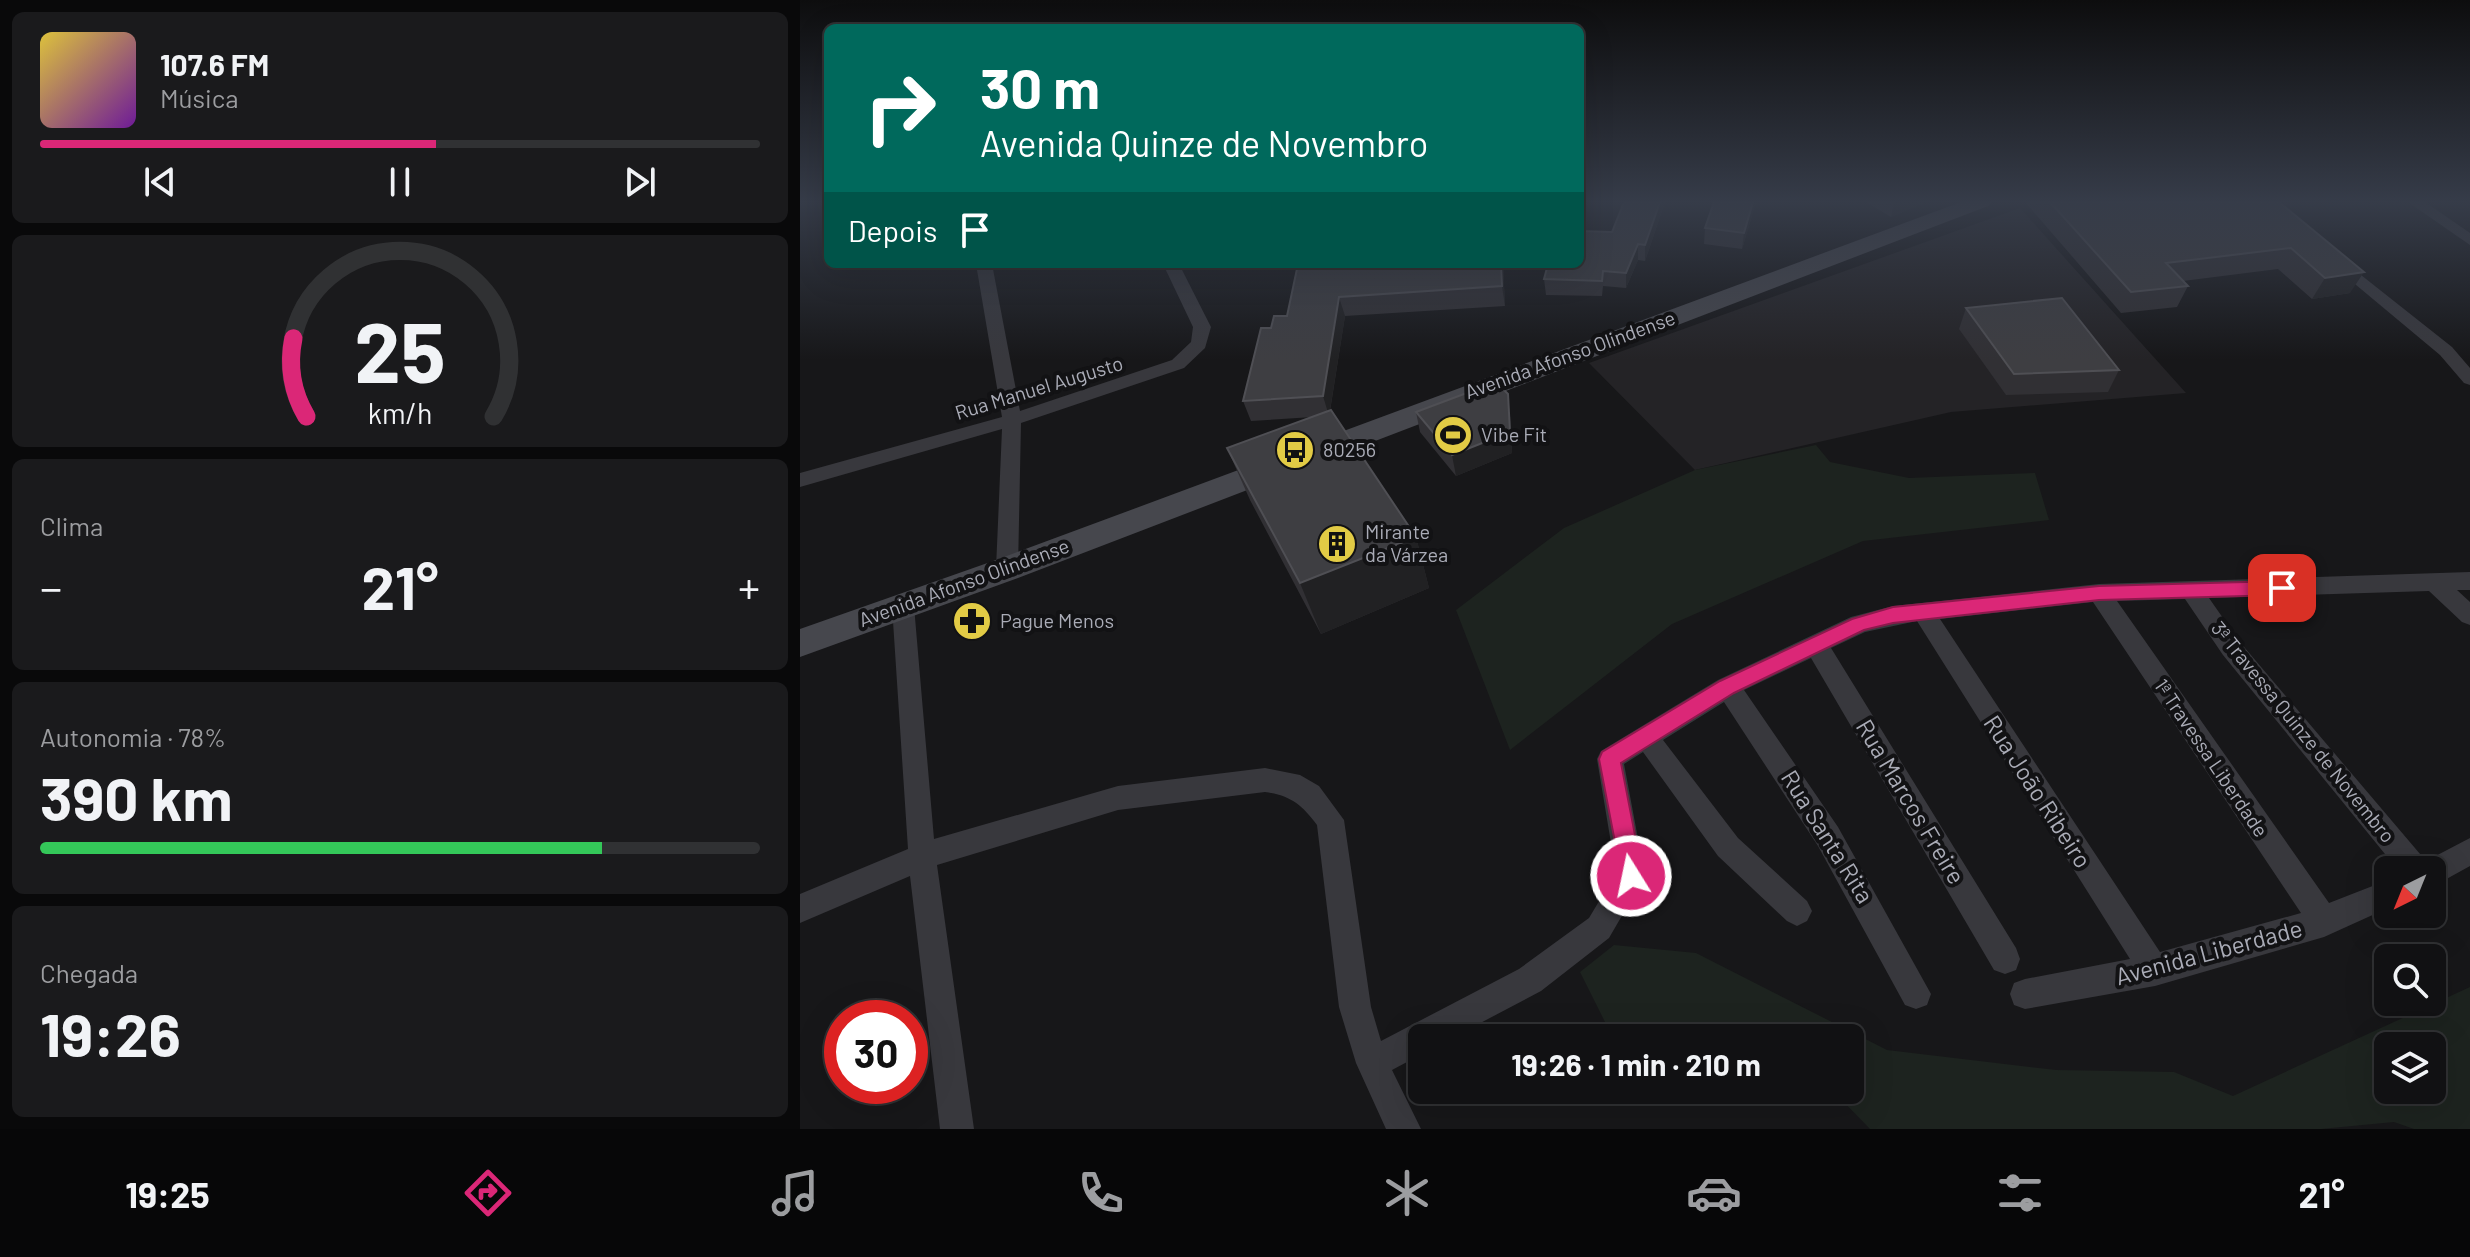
<!DOCTYPE html>
<html lang="pt">
<head>
<meta charset="utf-8">
<style>
	:root { --surface:#111113; --page:#1a1a1c; --text:#f1f3f6; --muted:#9c9da0; --line:#303133; --accent:#db2777 }
	body { margin:0; font-family:Barlow,sans-serif; background:var(--page); color:var(--text); height:100vh; display:flex; flex-direction:column; font-size:30px; white-space:nowrap }
	* { box-sizing:border-box; margin:0 }
	p { font-size:26px; color:var(--muted) }
	.icon { flex:none; width:44px; height:44px; fill:none; stroke:currentColor; stroke-width:2; stroke-linecap:round; stroke-linejoin:round }
	.map { position:relative; flex:1; overflow:hidden }
	.drawer { display:flex; flex-direction:column; gap:12px; padding:12px; background:#09090a; width:800px }
	.drawer>* { flex:none }
	.top-card { position:absolute; left:24px; top:24px; width:760px; height:244px; border-radius:12px; box-shadow:0 8px 32px #0002,0 0 0 2px var(--line); background:#00695c; color:#fff; overflow:hidden }
	.needle { width:52px; rotate:223deg }
	.buttons { position:absolute; left:1574px; top:856px; display:grid; gap:16px }
	.buttons a { display:grid; place-items:center; width:72px; height:72px; border-radius:12px; background:var(--surface); box-shadow:0 8px 32px #0002,0 0 0 2px var(--line); font-size:40px }
	.speed { position:absolute; left:24px; top:1000px; display:flex; gap:16px; font-size:40px; font-weight:700; text-align:center }
	.speed>* { display:grid; place-content:center; width:104px; height:104px; border-radius:50%; background:var(--surface); box-shadow:0 8px 32px #0002,0 0 0 2px var(--line); line-height:1 }
	.speed .limit { border:12px solid #d22; background:#fff; color:#111 }
	.pin { position:absolute; display:grid; place-items:center; width:68px; height:68px; color:#fff; margin:-34px; border-radius:16px; box-shadow:0 4px 12px #0006 }
	.me { position:absolute; width:88px; margin:-44px; rotate:350deg; stroke-linejoin:round; filter:drop-shadow(0 0 6px #0008) }
	.turn { display:flex; align-items:center; gap:28px; height:168px; padding:0 24px; font-size:36px }
	.turn .icon { width:104px; height:104px; stroke-width:2.5 }
	.turn b { display:block; font-size:56px; line-height:68px }
	.then { display:flex; align-items:center; height:76px; padding:0 24px; background:#0003; gap:16px; font-size:30px }
	.big { font-size:60px; font-weight:700; line-height:1.1 }
	.drawer .widget { flex:1; display:flex; flex-direction:column; justify-content:center; gap:12px; min-width:0; padding:0 28px; border-radius:12px; background:var(--page) }
	.drawer .dial { align-items:center; gap:0 }
	.dial svg { height:208px; overflow:visible; fill:none; stroke:var(--line); stroke-width:7; stroke-linecap:round; text-anchor:middle }
	.dial text { fill:var(--text); stroke:none }
	.song { display:flex; align-items:center; gap:24px }
	.cover { width:96px; height:96px; border-radius:12px; background:linear-gradient(135deg,hsl(50 70% 55%),hsl(280 70% 35%)) }
	.played { height:8px; border-radius:4px; background:linear-gradient(90deg,var(--accent) 55%,var(--line) 55%) }
	.keys { display:flex; justify-content:space-around; direction:ltr }
	.heat { display:flex; justify-content:space-between; align-items:center; font-size:44px; direction:ltr }
	.charge { height:12px; border-radius:6px; background:linear-gradient(90deg,#34c759 78%,var(--line) 0) }
	.trip { position:absolute; left:608px; top:1024px; width:456px; height:80px; border-radius:12px; background:var(--surface); box-shadow:0 8px 32px #0002,0 0 0 2px var(--line); font-weight:700; line-height:80px; text-align:center }
	.dock { display:flex; height:128px; justify-content:space-around; align-items:center; background:#070708; color:var(--muted) }
	.dock .icon { width:56px; height:56px }
	.dock .on { color:var(--accent) }
	.dock b { font-size:36px; color:var(--text) }
	main { display:flex; flex:1; min-height:0 }
	.map>svg:first-child { display:block }
</style>
</head>
<body>
<main>
<section class="drawer">
<div class="widget">
<div class="song"><i class="cover"></i><div><b>107.6 FM</b><p>Música</p></div></div>
<div class="played"></div>
<div class="keys"><svg class="icon" aria-label="previous" viewBox="0 0 24 24"><path d="M18 5L8 12l10 7zM5 5v14"/></svg><svg class="icon" aria-label="pause" viewBox="0 0 24 24"><path d="M8 5v14M16 5v14"/></svg><svg class="icon" aria-label="next" viewBox="0 0 24 24"><path d="M6 5l10 7-10 7zM19 5v14"/></svg></div>
</div>
<div class="widget dial"><svg viewBox="0 0 100 80">
<path d="M14 69A42 42 0 1 1 86 69"/>
<path d="M14 69A42 42 0 0 1 9 39" stroke="#db2777"/>
<text x="50" y="56" font-size="32" font-weight="700">25</text>
<text x="50" y="72" font-size="11">km/h</text>
</svg></div>
<div class="widget"><p>Clima</p>
<div class="heat"><a>−</a><b class="big">21°</b><a>+</a></div>
</div>
<div class="widget"><p>Autonomia · 78%</p><b class="big">390 km</b><div class="charge"></div></div>
<div class="widget"><p>Chegada</p><b class="big">19:26</b></div>
</section>
<div class="map">
<svg width="1670" height="1129" viewBox="0 0 1670 1129">
	<rect width="100%" height="100%" fill="#171719"/>
	<path fill="#242326" d="M1220 208 1386 393 1151 412 895 470 789 363Z"/>
	<g fill="#1d231f" fill-rule="evenodd">
		<path d="M1016 445 1030 462 1109 478 1235 473 1249 520 1063 541 872 624 710 750 656 610 764 528 895 470Z"/>
		<path d="M814 945 896 953 1087 1050 1256 1070 1374 1072 1433 1096 1670 987V1129H1614L1594 1122 1521 1129H1070L1032 1090H1050V1038H967L957 1030 932 1024 914 1038H813L780 972ZM1588 1046H1632V1090H1588Z"/>
	</g>
	<g fill="none" stroke-linecap="round" stroke-linejoin="round">
		<g fill="#38383d" fill-rule="evenodd">
			<path d="M1608 202H1625L1670 233V245Z"/>
			<path d="M1537 256 1652 347 1670 368V385L1664 383 1640 355 1531 264V258Z"/>
			<path d="M176 264H192L220 411 372 360 391 342 393 327 363 264H379L411 327 405 348 384 368 221 423 218 569 215 575H199L196 569 202 429 0 487V473L202 417Z"/>
			<path d="M1670 572V590H1657L1670 602V625L1662 622 1629 591 1409 598 1439 641 1626 861 1670 838V866L1632 887V870H1598L1423 655 1385 599 1317 601 1529 903 1588 880V908L1524 937 1355 986 1225 1009 1214 1005 1210 994 1214 983 1225 979 1330 959 1117 621 1065 632 1031 648 1216 948 1220 959 1216 970 1205 974 1194 970 1011 658 944 690 1038 827 1131 994 1127 1005 1116 1009 1105 1005 1018 846 924 702 863 740 938 838 1007 901 1012 911 1007 921 997 926 987 921 918 856 843 752 824 764 845 876 809 938 741 991 652 1038H622V1054L592 1070 621 1129H586L556 1063 539 1007 517 825C501 804 491 796 465 792L318 810 137 865 174 1129H140L110 876 0 923V894L108 849 92 606 95 600H111L114 606 134 839 318 786 465 768 500 775 519 786 544 820 571 1007 581 1041 719 969 789 918 816 873 797 759 801 751 918 680 1051 617 1093 606 1299 584ZM1293 602 1501 913 1360 952 1140 619Z"/>
		</g>
		<path fill="#46474d" fill-rule="evenodd" d="M1161 202H1192L1188 206 218 578 0 657V629L196 560Z"/>
	</g>
	<g fill="#313034">
		<path d="M824 202H865L845 261 838 260 826 288 803 286 802 296 746 295 744 279 812 232Z"/>
		<path d="M914 202H956L942 249 904 244 905 228Z"/>
		<path d="M1066 202H1126L1091 217Z"/>
		<path d="M1227 202H1479L1550 293 1512 299 1478 269 1383 281 1388 286 1377 307 1321 313 1226 203Z"/>
		<path d="M498 264H703L705 306 545 316 530 411 616 537 629 588 521 634 450 500 427 448 513 417 451 421 443 401 471 328 487 316Z"/>
		<path d="M1166 308 1319 370 1308 392 1206 395 1159 329Z"/>
		<path d="M616 412 710 415 712 453 656 476 620 432Z"/>
	</g>
	<g fill="#212123">
		<path d="M860 202H865L845 261V245Z"/>
		<path d="M953 202H956L942 249 944 233Z"/>
		<path d="M1094 202H1126L1091 217Z"/>
		<path d="M838 244V260L826 288V273Z"/>
		<path d="M701 264H703L705 306 702 286Z"/>
		<path d="M1564 272 1550 293 1512 299 1525 278Z"/>
		<path d="M539 297 545 316 529 416 523 396Z"/>
		<path d="M708 394 710 415 712 453 656 476 652 455Z"/>
		<path d="M616 537 629 588 521 634 500 583Z"/>
	</g>
	<g fill="#3e3e42" stroke="#4f4f54" stroke-width="2">
		<path d="M824 202H860L845 245 838 244 826 273 803 271 802 281 744 279 748 264H780V231L812 232Z"/>
		<path d="M914 202H953L944 233 905 228Z"/>
		<path d="M1250 202H1479L1564 272 1525 278 1491 248 1366 263 1388 286 1331 292Z"/>
		<path d="M498 264H701L702 286 539 297 523 396 443 401 461 328H471L474 316H487Z"/>
		<path d="M1262 298 1319 370 1214 374 1166 308Z"/>
		<path d="M696 382 708 394 710 432 652 455 616 412Z"/>
		<path d="M531 410 616 537 500 583 427 448Z"/>
	</g>
	<linearGradient id="sky" x2="0" y2="1"><stop stop-color="#0d0d0e"/><stop offset="0.56" stop-color="#363c49"/><stop offset="1" stop-color="#363c49" stop-opacity="0"/></linearGradient>
	<rect width="1670" height="360" fill="url(#sky)"/>
	<path fill="#db2777" stroke="#8e194d" stroke-width="2" d="M1482 581 1492 588 1482 595 1299 600 1093 623 1064 630 934 693 821 763 843 876 840 884 831 888 823 884 799 759 802 752 920 681 1052 619 1093 607 1299 586Z"/>
	<defs>
		<symbol id="stadium-disc" viewBox="-11 -11 22 22"><circle r="9.5" fill="#e2cb45" stroke="#121214"/><path d="M0-5a6.5 5 0 1 0 0 10a6.5 5 0 1 0 0-10ZM-3.5-1.8h7v3.6h-7Z" fill="#111"/></symbol>
		<symbol id="bus-disc" viewBox="-11 -11 22 22"><circle r="9.5" fill="#e2cb45" stroke="#121214"/><path d="M-5-6H5V4H4V6H2V4H-2V6H-4V4H-5ZM-3.5-4V0h7V-4ZM-3.5 1.2v1.5H-2V1.2ZM2 1.2v1.5H3.5V1.2Z" fill="#111"/></symbol>
		<symbol id="building-disc" viewBox="-11 -11 22 22"><circle r="9.5" fill="#e2cb45" stroke="#121214"/><path d="M-4-6H4V6H1V3H-1V6H-4ZM-2.5-4.3h1.7v1.8h-1.7ZM.8-4.3h1.7v1.8H.8ZM-2.5-1h1.7V.8h-1.7ZM.8-1h1.7V.8H.8Z" fill="#111"/></symbol>
		<symbol id="pharmacy-disc" viewBox="-11 -11 22 22"><circle r="9.5" fill="#e2cb45" stroke="#121214"/><path d="M-2-6h4v4h4v4h-4v4h-4v-4h-4v-4h4Z" fill="#111"/></symbol>
	</defs>
	<g fill-rule="evenodd">
		<use href="#stadium-disc" x="631" y="413" width="44" height="44"/>
		<use href="#bus-disc" x="473" y="428" width="44" height="44"/>
		<use href="#building-disc" x="515" y="522" width="44" height="44"/>
		<use href="#pharmacy-disc" x="150" y="599" width="44" height="44"/>
	</g>
	<g text-anchor="middle" stroke-width="8" stroke-linejoin="round" paint-order="stroke">
		<g font-size="20" fill="#aaacb7" stroke="#121214">
			<text transform="translate(770 355) rotate(-20)" y="7">Avenida Afonso Olindense</text>
			<text transform="translate(239 388) rotate(-17)" y="7">Rua Manuel Augusto</text>
			<text transform="translate(164 583) rotate(-20)" y="7">Avenida Afonso Olindense</text>
			<text transform="translate(1503 732) rotate(51)" y="7">3ª Travessa Quinze de Novembro</text>
			<text transform="translate(1411 758) rotate(56)" y="7">1ª Travessa Liberdade</text>
		</g>
		<g font-size="20" fill="#aaacb7" stroke="#121214" text-anchor="start">
			<text x="681" y="442">Vibe Fit</text>
			<text x="523" y="457">80256</text>
			<text x="565" y="539">Mirante<tspan x="565" dy="23">da Várzea</tspan></text>
			<text x="200" y="628">Pague Menos</text>
		</g>
		<g font-size="24" fill="#aaacb7" stroke="#121214">
			<text transform="translate(1237 792) rotate(57)" y="8">Rua João Ribeiro</text>
			<text transform="translate(1110 802) rotate(59)" y="8">Rua Marcos Freire</text>
			<text transform="translate(1027 837) rotate(58)" y="8">Rua Santa Rita</text>
			<text transform="translate(1409 953) rotate(-15)" y="8">Avenida Liberdade</text>
		</g>
	</g>
</svg>
<div class="buttons">
<a><svg class="needle" viewBox="-14 -14 28 28"><path d="M0-13l5 13h-10z" fill="#e53935"/><path d="M0 13l5-13h-10z" fill="#9c9da0"/></svg></a>
<a><svg class="icon" aria-label="search" viewBox="0 0 24 24"><circle cx="10" cy="10" r="6"/><path d="M15 15l6 6"/></svg></a>
<a><svg class="icon" aria-label="layers" viewBox="0 0 24 24"><path d="M12 4l9 5-9 5-9-5zM3 14l9 5 9-5"/></svg></a>
</div>
<div class="speed"><div class="limit">30</div></div>
<div class="pin" style="left:1482px;top:588px;background:#d93025"><svg class="icon" aria-label="arrive" viewBox="0 0 24 24"><path d="M6 21V4h12l-3 4 3 4H6"/></svg></div>
<svg class="me" style="left:831px;top:876px" viewBox="-20 -20 40 40"><circle r="17" fill="#db2777" stroke="#fff" stroke-width="3"/><path d="M0-11L8 9 0 5-8 9z" fill="#fff"/></svg>
<div class="trip">19:26 · 1 min · 210 m</div>
<div class="top-card">
<div class="turn"><svg class="icon" aria-label="right" viewBox="0 0 24 24"><path d="M7 20v-9h11M14 6l5 5-5 5"/></svg><div><b>30 m</b>Avenida Quinze de Novembro</div></div>
<div class="then">Depois<svg class="icon" aria-label="arrive" viewBox="0 0 24 24"><path d="M6 21V4h12l-3 4 3 4H6"/></svg></div>
</div>
</div>
</main>
<nav class="dock">
<b>19:25</b>
<svg class="icon on" aria-label="directions" viewBox="0 0 24 24"><path d="M12 3l9 9-9 9-9-9zM9 14v-3h6M13 9l2 2-2 2"/></svg>
<svg class="icon" aria-label="music" viewBox="0 0 24 24"><path d="M9 18V5l10-2v13"/><circle cx="6" cy="18" r="3"/><circle cx="16" cy="16" r="3"/></svg>
<svg class="icon" aria-label="phone" viewBox="0 0 24 24"><path d="M5 4h4l2 5-3 2q2 4 5 5l2-3 5 2v4C11 20 4 13 5 4z"/></svg>
<svg class="icon" aria-label="climate" viewBox="0 0 24 24"><path d="M12 3v18M4 7l16 10M4 17L20 7"/></svg>
<svg class="icon" aria-label="car" viewBox="0 0 24 24"><path d="M5 17H2v-5l4-1 3-4h7l3 4 3 1v5h-3M9 17h6M6 11h13"/><circle cx="7" cy="17" r="2"/><circle cx="17" cy="17" r="2"/></svg>
<svg class="icon" aria-label="filters" viewBox="0 0 24 24"><path d="M4 7h16M4 17h16"/><circle cx="9" cy="7" r="2"/><circle cx="15" cy="17" r="2"/></svg>
<b>21°</b>
</nav>
</body>
</html>
